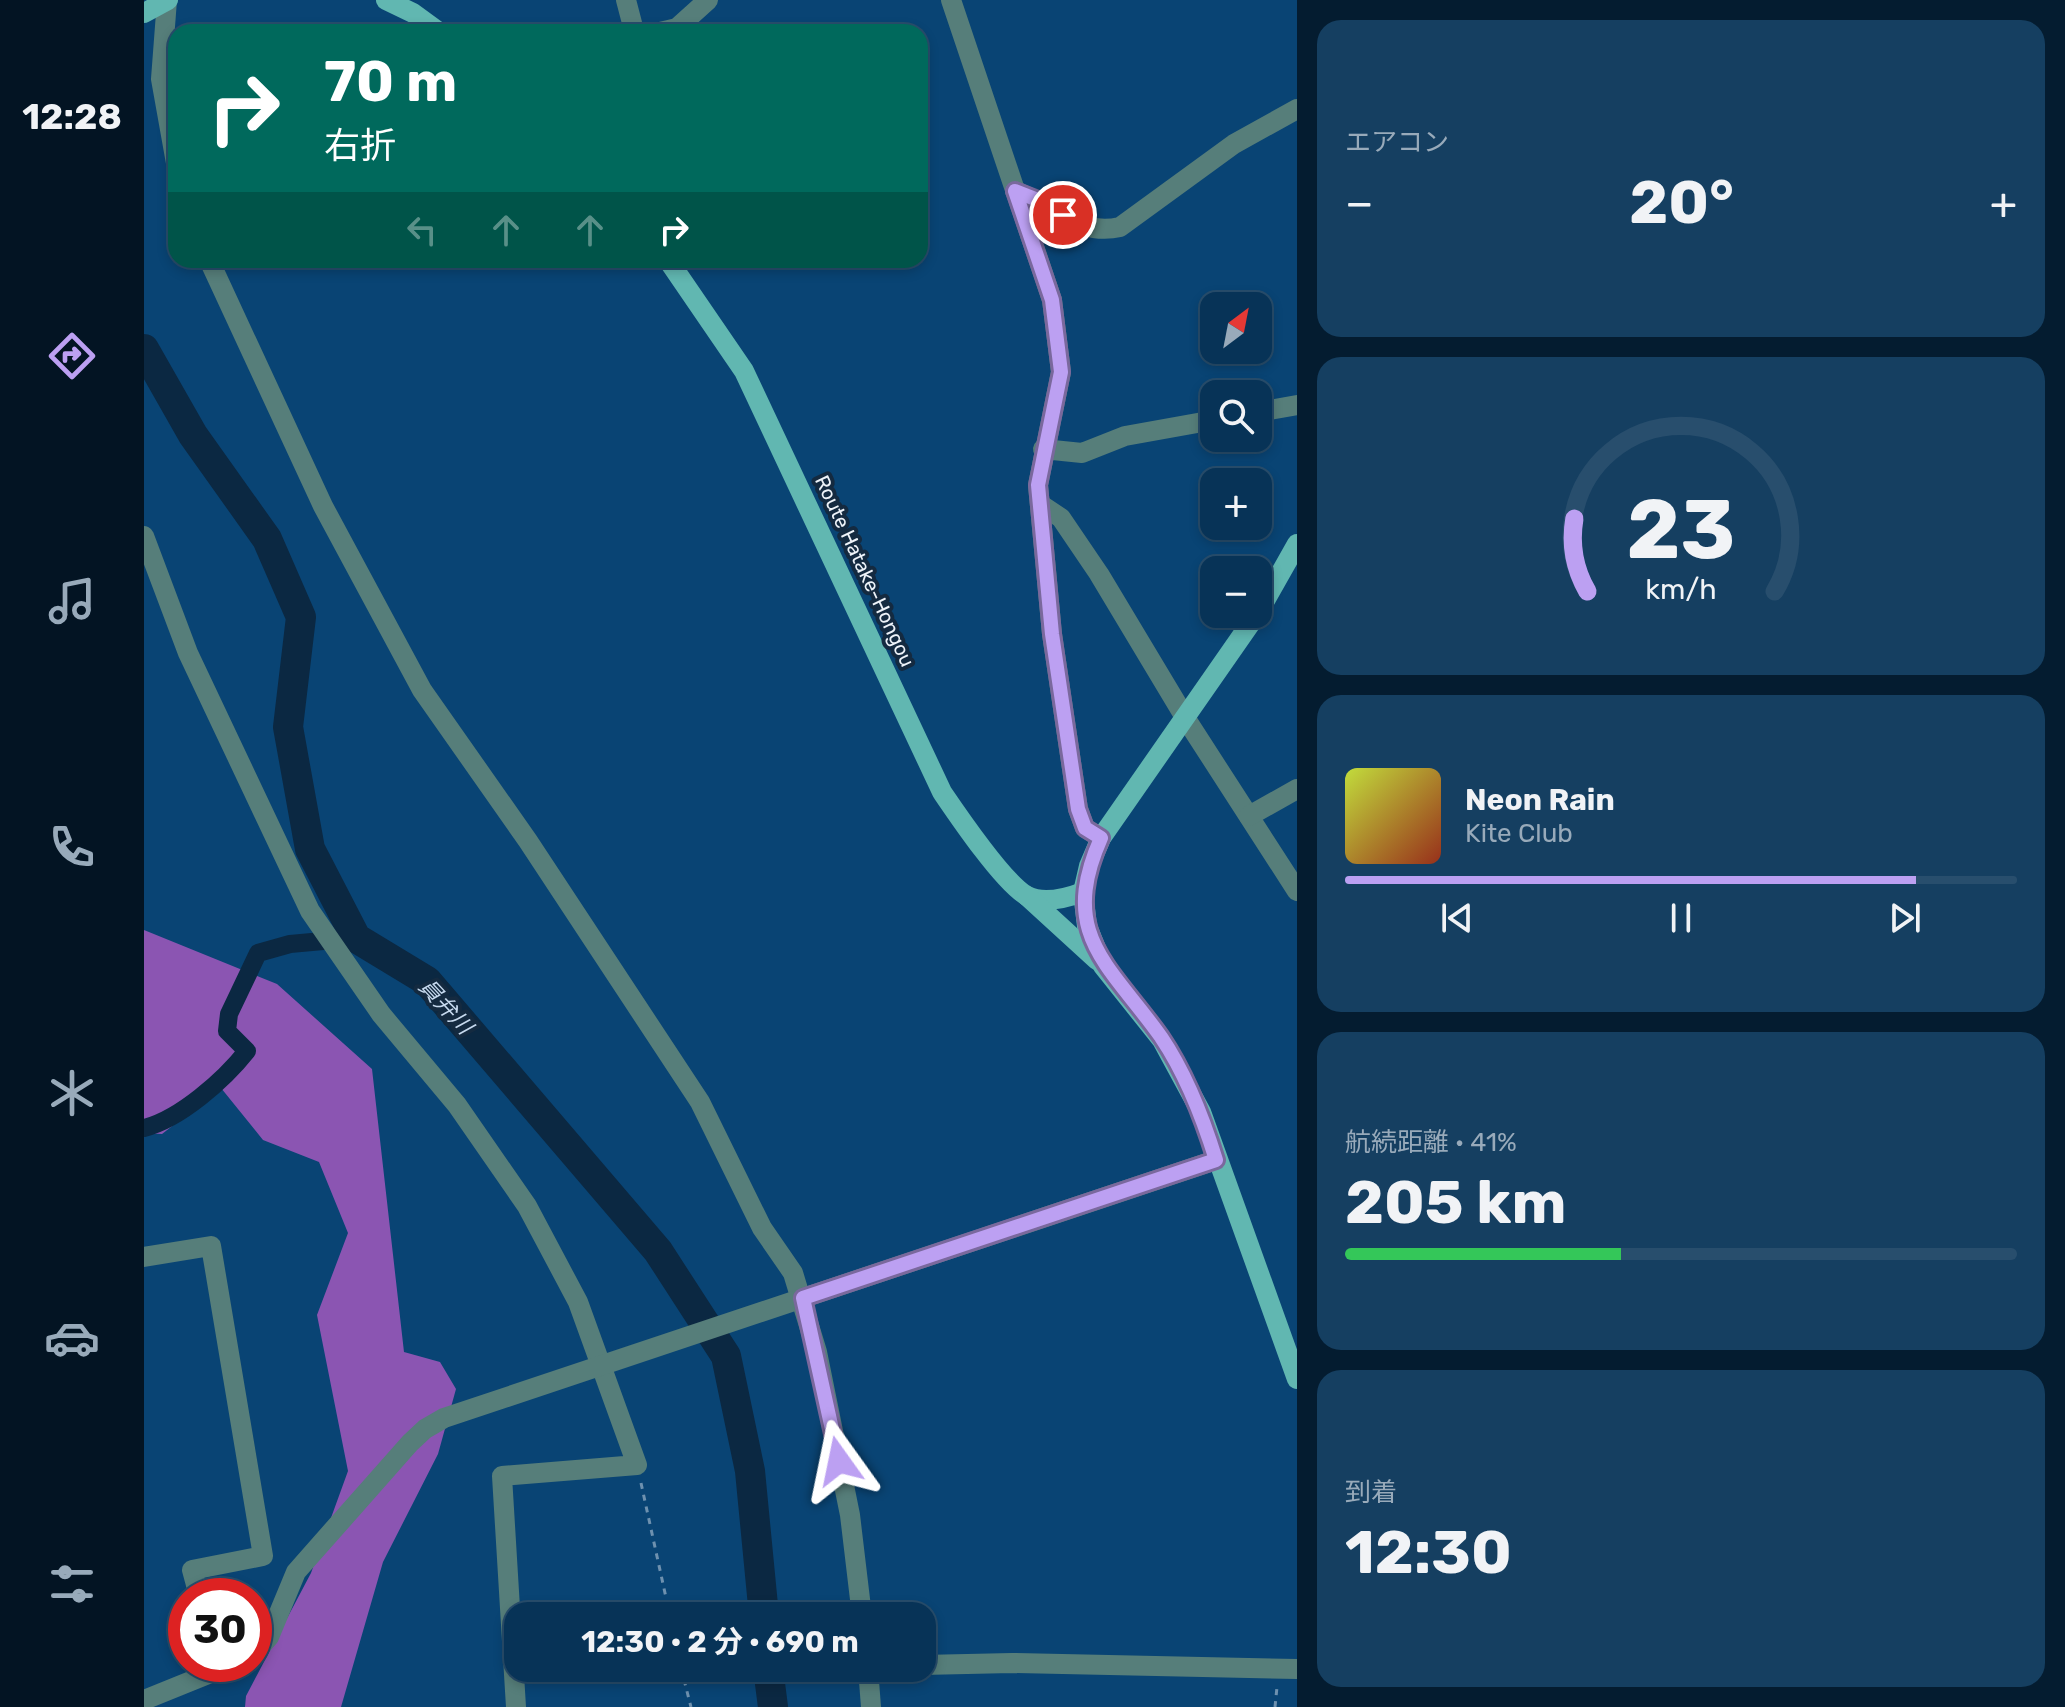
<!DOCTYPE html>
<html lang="ja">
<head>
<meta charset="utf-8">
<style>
	:root { --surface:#073357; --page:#153f61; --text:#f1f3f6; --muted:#98aaba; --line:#284e6d; --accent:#bca0f2 }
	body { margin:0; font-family:Rubik,"Noto Sans JP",sans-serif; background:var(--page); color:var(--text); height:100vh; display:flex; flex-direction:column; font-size:30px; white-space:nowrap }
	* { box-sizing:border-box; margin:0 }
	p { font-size:26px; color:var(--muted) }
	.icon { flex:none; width:44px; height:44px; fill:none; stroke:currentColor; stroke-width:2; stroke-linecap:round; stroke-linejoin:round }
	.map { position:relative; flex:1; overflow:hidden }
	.drawer { display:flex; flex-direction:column; gap:20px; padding:20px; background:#041c30; width:768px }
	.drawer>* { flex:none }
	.guide { position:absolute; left:24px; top:24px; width:760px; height:244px; border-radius:24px; box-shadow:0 4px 12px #0003,0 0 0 2px var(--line); background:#00695c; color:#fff; overflow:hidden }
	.needle { width:52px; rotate:32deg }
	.tools { position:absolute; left:1056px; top:292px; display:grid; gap:16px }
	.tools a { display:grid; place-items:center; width:72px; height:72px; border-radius:16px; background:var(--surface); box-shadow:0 4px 12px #0003,0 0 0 2px var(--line); font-size:40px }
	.speed { position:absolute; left:24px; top:1578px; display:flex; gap:16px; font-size:40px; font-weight:700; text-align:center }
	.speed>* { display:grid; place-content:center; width:104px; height:104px; border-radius:50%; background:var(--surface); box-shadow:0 4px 12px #0003,0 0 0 2px var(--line); line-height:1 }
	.speed .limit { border:12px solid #d22; background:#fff; color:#111 }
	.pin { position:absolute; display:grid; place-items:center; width:68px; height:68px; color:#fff; margin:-34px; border:4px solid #fff; border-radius:50%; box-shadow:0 2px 8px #0007 }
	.me { position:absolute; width:88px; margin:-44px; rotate:348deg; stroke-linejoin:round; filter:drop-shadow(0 0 6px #0008) }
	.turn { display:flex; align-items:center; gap:28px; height:168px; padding:0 24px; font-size:36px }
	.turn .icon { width:104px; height:104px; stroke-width:2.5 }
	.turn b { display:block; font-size:56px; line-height:68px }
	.lanes { display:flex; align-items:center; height:76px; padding:0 24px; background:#0003; justify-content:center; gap:40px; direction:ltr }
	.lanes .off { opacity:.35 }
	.big { font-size:60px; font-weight:700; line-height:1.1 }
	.drawer .card { flex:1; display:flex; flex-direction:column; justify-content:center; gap:12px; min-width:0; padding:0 28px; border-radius:24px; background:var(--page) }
	.drawer .dial { align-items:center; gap:0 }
	.dial svg { height:208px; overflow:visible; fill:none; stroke:var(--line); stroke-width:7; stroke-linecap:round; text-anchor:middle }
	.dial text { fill:var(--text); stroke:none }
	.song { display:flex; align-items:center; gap:24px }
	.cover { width:96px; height:96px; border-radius:12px; background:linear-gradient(135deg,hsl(70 70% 55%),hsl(10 70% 35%)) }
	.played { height:8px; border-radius:4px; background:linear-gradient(90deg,var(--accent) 85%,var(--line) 85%) }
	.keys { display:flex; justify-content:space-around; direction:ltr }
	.heat { display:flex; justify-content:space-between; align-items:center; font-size:44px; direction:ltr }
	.charge { height:12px; border-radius:6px; background:linear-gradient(90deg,#34c759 41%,var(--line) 0) }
	.trip { position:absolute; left:360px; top:1602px; width:432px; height:80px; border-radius:24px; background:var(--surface); box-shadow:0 4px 12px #0003,0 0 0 2px var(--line); font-weight:700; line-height:80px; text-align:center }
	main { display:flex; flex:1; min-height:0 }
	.menu { display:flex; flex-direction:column; width:144px; justify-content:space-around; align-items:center; background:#031423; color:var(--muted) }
	.menu .icon { width:56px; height:56px }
	.menu .active { color:var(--accent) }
	.menu b { font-size:36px; color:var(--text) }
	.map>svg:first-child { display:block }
</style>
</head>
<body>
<main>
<nav class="menu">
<b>12:28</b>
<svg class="icon active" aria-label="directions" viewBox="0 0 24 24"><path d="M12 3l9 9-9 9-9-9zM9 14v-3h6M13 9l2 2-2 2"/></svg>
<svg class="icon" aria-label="music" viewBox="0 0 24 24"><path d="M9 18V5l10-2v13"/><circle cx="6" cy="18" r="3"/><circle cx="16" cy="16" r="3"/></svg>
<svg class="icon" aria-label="phone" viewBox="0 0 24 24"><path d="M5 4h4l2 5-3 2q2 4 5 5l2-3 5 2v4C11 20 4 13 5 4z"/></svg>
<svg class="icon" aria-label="climate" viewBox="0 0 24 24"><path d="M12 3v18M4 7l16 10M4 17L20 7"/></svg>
<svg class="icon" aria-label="car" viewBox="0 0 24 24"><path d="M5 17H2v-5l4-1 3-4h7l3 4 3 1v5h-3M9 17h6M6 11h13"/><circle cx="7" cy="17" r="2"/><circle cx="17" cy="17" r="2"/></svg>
<svg class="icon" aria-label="filters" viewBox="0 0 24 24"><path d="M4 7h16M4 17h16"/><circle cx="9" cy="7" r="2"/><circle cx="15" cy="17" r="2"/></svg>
</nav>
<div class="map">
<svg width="1153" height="1707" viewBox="0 0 1153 1707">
	<rect width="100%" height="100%" fill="#094474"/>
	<path fill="#8b55b2" d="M0 930 133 984 228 1069 260 1352 296 1362 312 1389 294 1454 239 1562 197 1707H101L102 1696 167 1573 204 1471 173 1315 204 1233 175 1162 119 1140 77 1088 18 1134 0 1133Z"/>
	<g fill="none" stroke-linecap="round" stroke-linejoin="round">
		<path stroke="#0b2842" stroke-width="18" d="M0 1128C36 1119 80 1080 103 1051L83 1031 85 1014 114 953 146 944 212 938"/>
		<g stroke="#0b2842" stroke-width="30">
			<path d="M0 349 49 435 123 539 157 617 144 727 166 849 212 938 283 981 514 1251 582 1356 606 1471 620 1616"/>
			<path d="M624 1668 629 1707"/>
		</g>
		<g stroke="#6e91af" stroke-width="3" stroke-dasharray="6 6" stroke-linecap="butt">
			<path d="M497 1483 526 1616"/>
			<path d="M537 1668 547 1707"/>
			<path d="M1131 1707 1133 1687"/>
		</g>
		<g stroke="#567e7a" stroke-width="20">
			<path d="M23 0 17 79 32 163"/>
			<path d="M482 0 488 23 484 32"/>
			<path d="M807 0 908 300 917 372 894 485 908 634 934 809 941 828 957 838"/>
			<path d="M516 32 533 28 564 0"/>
			<path d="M871 191C909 205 935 237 976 227L1090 144 1153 109"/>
			<path d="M65 260 179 506 278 690 384 841 556 1102 618 1228 649 1273 673 1352 706 1515 718 1616"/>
			<path d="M1114 412 1153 405"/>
			<path d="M899 449 938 453 981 436 1070 420"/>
			<path d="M896 504 917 518 955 574 1042 719 1153 891"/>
			<path d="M0 536 44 653 166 911 237 1014 313 1105 383 1206 434 1302 493 1465 358 1476 372 1707"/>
			<path d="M1105 816 1153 789"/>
			<path d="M0 1257 67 1246 119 1556 48 1570 55 1596"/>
			<path d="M110 1654 125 1637 152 1572 266 1443 281 1429 300 1418 1072 1160"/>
			<path d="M778 1665 868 1663 1153 1669"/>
			<path d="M724 1668 727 1707"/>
			<path d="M0 1700 89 1664"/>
		</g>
		<g stroke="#61b7b1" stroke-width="20">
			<path d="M242 0 269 13 295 32"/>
			<path d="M0 13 24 0"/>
			<path d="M524 260 600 371 798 792C815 817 859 882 883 896 899 904 923 898 939 892"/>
			<path d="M1114 613 1153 544"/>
			<path d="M1113 614 957 838 945 866 939 892 943 926 959 966 1018 1040 1057 1112 1153 1379"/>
			<path d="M883 896 953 960"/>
		</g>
	</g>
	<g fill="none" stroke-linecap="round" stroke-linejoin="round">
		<defs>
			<path id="route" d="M695 1461 659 1298 1072 1160C1059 1118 1042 1074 1017 1037 965 964 914 935 957 838L941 828 934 809 908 634 894 485 917 372 908 300 871 191 899 202 919 215"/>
		</defs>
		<use href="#route" stroke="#7a689d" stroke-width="20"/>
		<use href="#route" stroke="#bca0f2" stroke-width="14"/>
	</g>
	<g text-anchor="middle" stroke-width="8" stroke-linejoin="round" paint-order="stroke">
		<g font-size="20" fill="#eef3f9" stroke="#142a40">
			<text transform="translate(721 571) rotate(65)" y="7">Route Hatake-Hongou</text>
		</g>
		<g font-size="22" font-style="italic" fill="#c7daef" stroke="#142a40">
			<text transform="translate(302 1006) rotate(47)" y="8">員弁川</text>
		</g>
	</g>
</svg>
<div class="tools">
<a><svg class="needle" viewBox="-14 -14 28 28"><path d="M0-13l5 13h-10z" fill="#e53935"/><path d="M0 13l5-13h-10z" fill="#98aaba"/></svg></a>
<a><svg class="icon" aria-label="search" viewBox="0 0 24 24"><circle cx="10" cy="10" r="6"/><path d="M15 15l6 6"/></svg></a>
<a>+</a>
<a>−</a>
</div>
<div class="speed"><div class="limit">30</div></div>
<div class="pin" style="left:919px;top:215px;background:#d93025"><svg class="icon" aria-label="arrive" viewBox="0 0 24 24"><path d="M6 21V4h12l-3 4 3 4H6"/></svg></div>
<svg class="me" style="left:695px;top:1461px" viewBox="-20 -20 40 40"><path d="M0-17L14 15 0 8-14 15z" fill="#bca0f2" stroke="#fff" stroke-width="4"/></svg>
<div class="trip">12:30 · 2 分 · 690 m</div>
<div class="guide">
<div class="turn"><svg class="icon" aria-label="right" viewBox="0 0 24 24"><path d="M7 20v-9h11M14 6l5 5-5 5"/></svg><div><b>70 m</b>右折</div></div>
<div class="lanes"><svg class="icon off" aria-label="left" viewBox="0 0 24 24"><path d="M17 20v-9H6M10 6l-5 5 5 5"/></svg><svg class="icon off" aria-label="ahead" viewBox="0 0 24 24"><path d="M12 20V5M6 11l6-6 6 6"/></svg><svg class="icon off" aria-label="ahead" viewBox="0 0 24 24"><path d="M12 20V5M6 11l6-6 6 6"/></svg><svg class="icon" aria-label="right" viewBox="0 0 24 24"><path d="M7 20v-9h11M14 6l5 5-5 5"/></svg></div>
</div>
</div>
<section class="drawer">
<div class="card"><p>エアコン</p>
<div class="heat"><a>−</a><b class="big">20°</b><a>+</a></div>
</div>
<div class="card dial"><svg viewBox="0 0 100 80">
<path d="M14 69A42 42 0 1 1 86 69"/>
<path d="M14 69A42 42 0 0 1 9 41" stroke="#bca0f2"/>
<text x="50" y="56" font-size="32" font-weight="700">23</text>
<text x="50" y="72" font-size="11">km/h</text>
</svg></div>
<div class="card">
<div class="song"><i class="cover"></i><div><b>Neon Rain</b><p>Kite Club</p></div></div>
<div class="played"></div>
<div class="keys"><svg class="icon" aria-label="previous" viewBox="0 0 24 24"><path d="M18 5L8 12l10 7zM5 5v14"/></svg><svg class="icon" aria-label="pause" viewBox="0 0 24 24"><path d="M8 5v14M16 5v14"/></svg><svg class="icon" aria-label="next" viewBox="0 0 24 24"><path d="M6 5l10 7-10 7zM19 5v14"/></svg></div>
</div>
<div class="card"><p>航続距離 · 41%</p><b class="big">205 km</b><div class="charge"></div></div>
<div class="card"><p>到着</p><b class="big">12:30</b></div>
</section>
</main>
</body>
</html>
